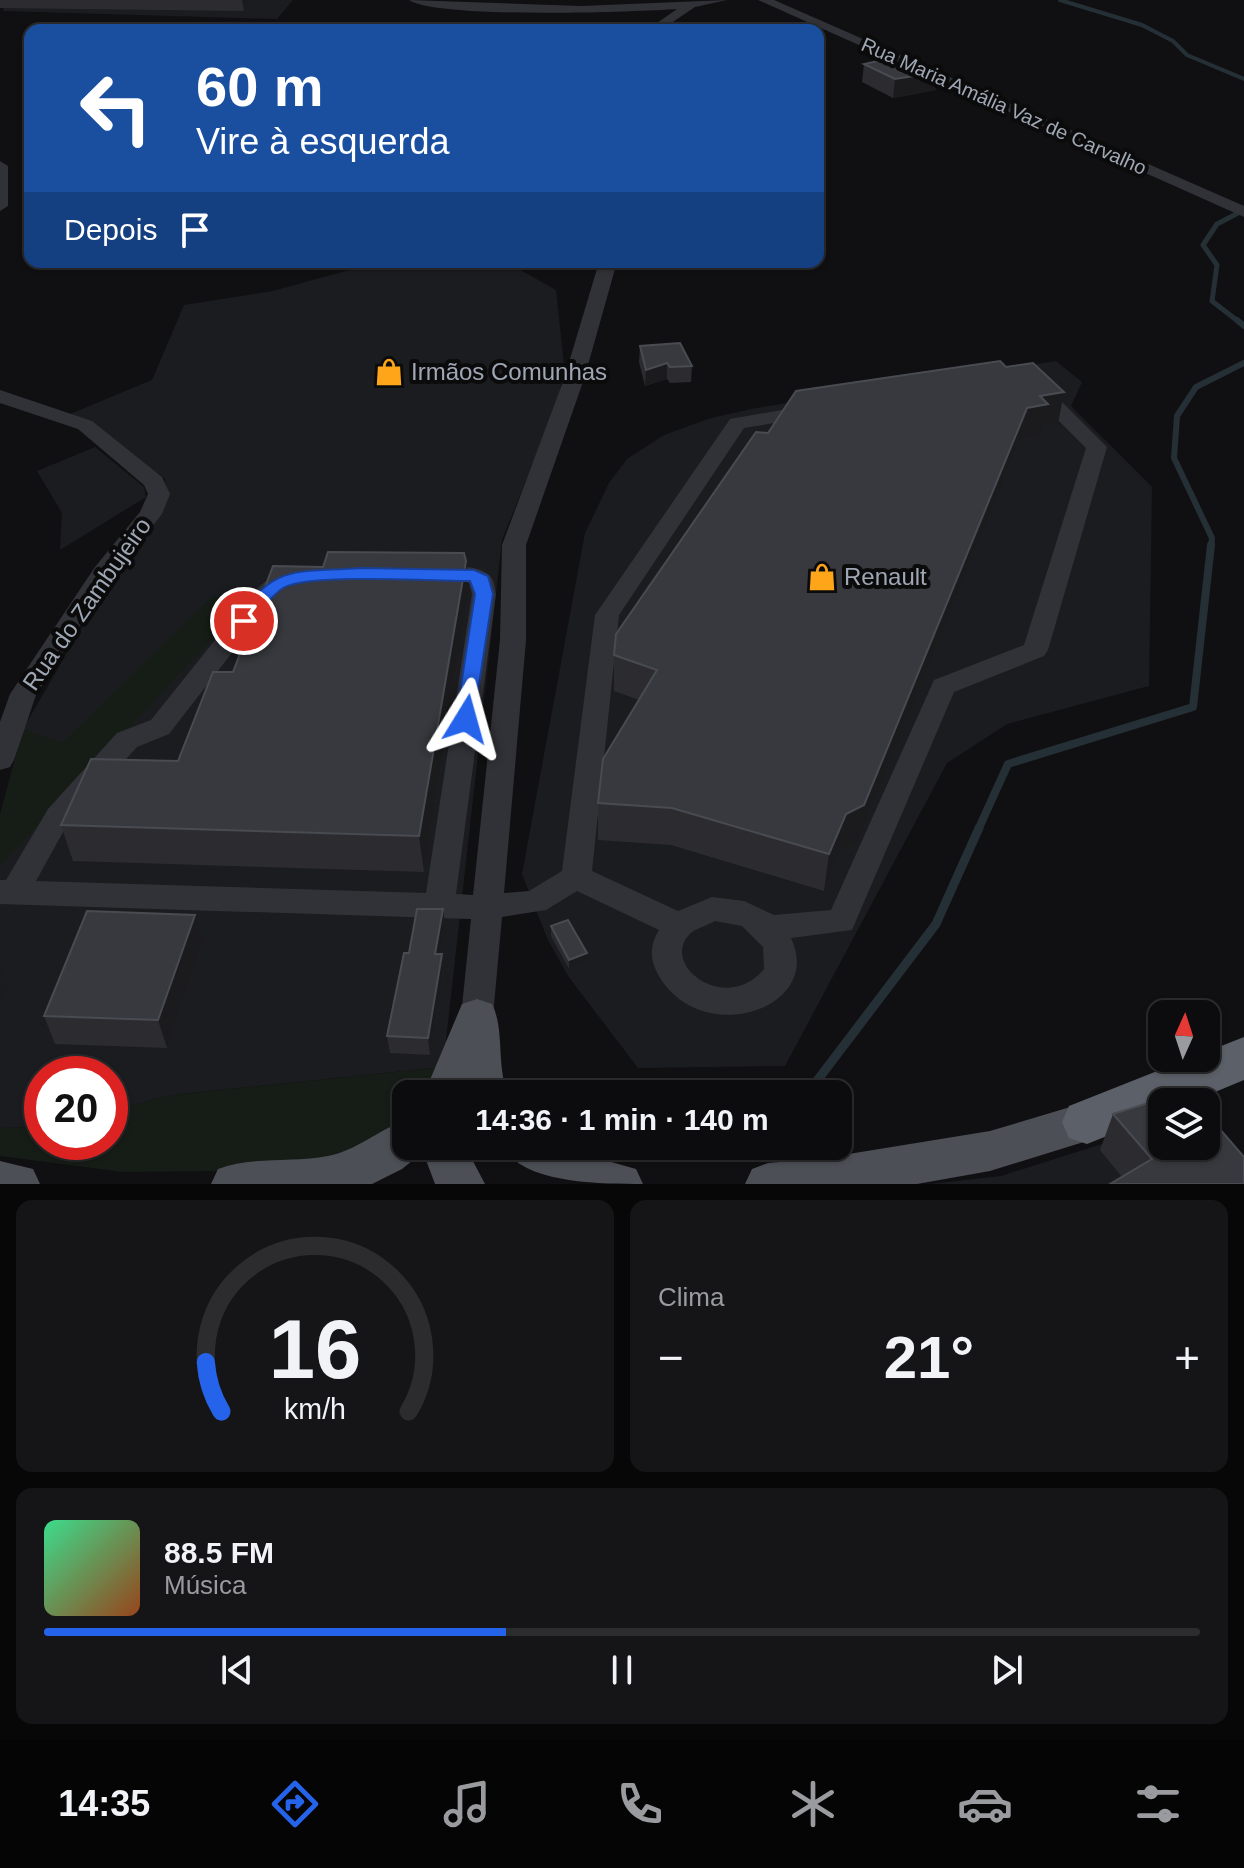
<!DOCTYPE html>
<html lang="pt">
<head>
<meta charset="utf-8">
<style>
	:root { --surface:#0c0c0e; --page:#151517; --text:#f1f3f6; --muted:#9a9b9e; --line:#2c2c2e; --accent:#2563eb }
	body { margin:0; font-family:Helvetica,sans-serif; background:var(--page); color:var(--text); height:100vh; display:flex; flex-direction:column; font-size:30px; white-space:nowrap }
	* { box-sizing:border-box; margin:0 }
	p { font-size:26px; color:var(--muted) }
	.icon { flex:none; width:44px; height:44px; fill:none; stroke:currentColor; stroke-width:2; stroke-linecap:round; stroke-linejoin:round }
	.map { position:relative; height:1184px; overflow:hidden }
	.details { display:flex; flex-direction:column; gap:16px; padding:16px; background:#070708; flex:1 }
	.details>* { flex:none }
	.guide { position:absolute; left:24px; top:24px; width:800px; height:244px; border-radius:16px; box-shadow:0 2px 6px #0004,0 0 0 2px var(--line); background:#1a4fa0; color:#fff; overflow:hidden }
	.needle { width:52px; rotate:3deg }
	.buttons { position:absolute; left:1148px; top:1000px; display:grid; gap:16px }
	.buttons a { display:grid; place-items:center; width:72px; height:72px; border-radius:16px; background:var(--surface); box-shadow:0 2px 6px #0004,0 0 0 2px var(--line); font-size:40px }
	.speed { position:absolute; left:24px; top:1056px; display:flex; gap:16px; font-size:40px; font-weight:700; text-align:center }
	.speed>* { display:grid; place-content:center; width:104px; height:104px; border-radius:50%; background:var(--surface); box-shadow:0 2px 6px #0004,0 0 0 2px var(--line); line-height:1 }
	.speed .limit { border:12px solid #d22; background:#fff; color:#111 }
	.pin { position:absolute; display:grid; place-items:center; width:68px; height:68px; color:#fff; margin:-34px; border:4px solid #fff; border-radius:50%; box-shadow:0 2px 8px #0007 }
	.me { position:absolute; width:88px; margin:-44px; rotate:8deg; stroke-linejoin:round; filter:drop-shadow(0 0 6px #0008) }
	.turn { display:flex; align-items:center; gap:28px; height:168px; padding:0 40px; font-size:36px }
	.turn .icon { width:104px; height:104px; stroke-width:2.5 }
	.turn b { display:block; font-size:56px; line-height:68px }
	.then { display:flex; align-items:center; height:76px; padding:0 40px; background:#0003; gap:16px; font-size:30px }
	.big { font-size:60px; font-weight:800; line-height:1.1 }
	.details .widget { flex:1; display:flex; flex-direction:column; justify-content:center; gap:12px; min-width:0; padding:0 28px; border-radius:16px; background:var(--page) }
	.details .dial { align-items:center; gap:0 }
	.dial svg { height:208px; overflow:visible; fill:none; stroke:var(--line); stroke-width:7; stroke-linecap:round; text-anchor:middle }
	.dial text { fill:var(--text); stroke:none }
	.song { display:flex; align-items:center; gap:24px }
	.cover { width:96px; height:96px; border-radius:12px; background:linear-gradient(135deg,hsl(150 70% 55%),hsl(20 70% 35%)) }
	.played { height:8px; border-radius:4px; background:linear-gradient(90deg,var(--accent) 40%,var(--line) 40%) }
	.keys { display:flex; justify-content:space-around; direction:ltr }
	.heat { display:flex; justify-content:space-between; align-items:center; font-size:44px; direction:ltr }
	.details .tiles { flex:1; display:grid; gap:16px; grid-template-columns:1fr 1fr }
	.widget:last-child { grid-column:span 2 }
	.trip { position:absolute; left:392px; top:1080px; width:460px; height:80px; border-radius:16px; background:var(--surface); box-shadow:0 2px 6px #0004,0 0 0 2px var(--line); font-weight:800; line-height:80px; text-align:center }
	.menu { display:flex; height:128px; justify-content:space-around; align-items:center; background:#050506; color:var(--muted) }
	.menu .icon { width:56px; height:56px }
	.menu .selected { color:var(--accent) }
	.menu b { font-size:36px; color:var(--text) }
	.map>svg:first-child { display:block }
</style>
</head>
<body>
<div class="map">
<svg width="1244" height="1184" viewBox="0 0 1244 1184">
	<rect width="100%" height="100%" fill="#101012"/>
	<g fill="#1b1c1f">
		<path d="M6 0H293L277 19 3 11Z"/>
		<path d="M378 262H506L556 290 564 365 559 398 502 540 443 1067 171 1095 110 1111V1074H42V1127L0 1128V815L23 729 110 578 167 497 165 479 96 428 70 414 152 380 184 305 273 291Z"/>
		<path d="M1056 361 1082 382 1071 406 1152 487 1149 686 1007 724 947 763 785 1066 638 1068 568 976 547 938 522 874 585 533 609 483 627 459 664 435 711 418 756 408Z"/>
		<path d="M95 447 144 487 146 497 60 550 62 513 37 471Z"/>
		<path d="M1162 1125V1146L1231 1184H930L1001 1176Z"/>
	</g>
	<g fill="#161c16">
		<path d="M213 596 242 607 0 866V815L23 729 62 743Z"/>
		<path d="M443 1067 429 1094H406V1120L396 1130 358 1153 295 1170 123 1172 0 1156V1128L42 1127V1142H110V1111L171 1095Z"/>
	</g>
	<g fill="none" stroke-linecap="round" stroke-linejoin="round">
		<path stroke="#253036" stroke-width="4" d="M1060 0 1142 25 1173 41 1187 55 1244 79"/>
		<path stroke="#253036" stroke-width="5" d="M1239 322 1212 301 1217 265 1203 245 1217 224 1244 210"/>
		<g stroke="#253036" stroke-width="6">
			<path d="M1237 320 1244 326"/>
			<path d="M1211 547 1212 538 1174 458 1177 416 1196 387 1244 363"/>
		</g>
		<path stroke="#253036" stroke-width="8" d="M978 830 1008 764 1193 707 1211 545"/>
		<path stroke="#253036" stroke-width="9" d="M807 1094 936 924 979 828"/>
		<g fill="#313237" fill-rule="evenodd">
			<path d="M409 0 581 6 727 0 695 7 661 30H647L677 9C635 12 437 19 409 0Z"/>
			<path d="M758 0H774L1244 206V217Z"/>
			<path d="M0 161 8 166V206L0 211Z"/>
			<path d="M599 262H617L584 379 526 545V640L504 893 529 891 562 871 595 615 730 419 810 405 820 411 810 417 744 428 619 615 592 871 678 911 712 897 744 901 774 915 831 910 934 680 1024 645 1086 448 1030 392 1027 388 1030 384H1044L1107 447 1048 650 1044 656 954 692 852 930 791 938C825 1009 701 1049 659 976 650 961 649 945 659 930L577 891 546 910 502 917 493 1016 489 1026 477 1030 465 1026 461 1016 471 919 0 904V880H6L48 809 117 733 151 720 251 595C263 583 274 571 291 576L295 581 269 605 169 734 137 747 68 823 36 881 426 893 472 594 469 583 427 580 423 575 427 570C442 566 478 563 490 576 494 580 495 588 496 594L456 894 473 895 500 640 502 545 564 379ZM715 921 742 926 763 947 764 969C726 1016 656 963 692 932 698 928 708 925 715 921Z"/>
			<path d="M0 390 92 421 162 477 170 494 162 514 112 576 36 695 14 760 10 767 0 770V722L10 694 95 567 140 512 148 494 144 485 78 429 0 403Z"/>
		</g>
		<g fill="#4c4f56" fill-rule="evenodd">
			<path d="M477 999 492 1004C505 1030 496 1065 508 1094H424L462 1004Z"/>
			<path d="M1087 1102 1103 1108 1109 1122 1103 1136 990 1171 917 1184H745L752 1169 768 1163 824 1158 990 1131Z"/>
			<path d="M406 1120V1146H465L485 1184H435L423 1152 402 1169 372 1184H211L218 1169C252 1156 292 1163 328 1156 358 1150 378 1130 406 1120Z"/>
			<path d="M502 1146H569L587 1155 636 1169 643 1184C599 1184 523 1184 502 1146Z"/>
			<path d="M0 1161 33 1169 40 1184H0Z"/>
		</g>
		<path fill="#5c6068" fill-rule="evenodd" d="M1244 1037V1080L1191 1102H1162V1114L1087 1144 1069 1138 1062 1122 1069 1106 1190 1058H1206V1052Z"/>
	</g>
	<g fill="#2c2c30">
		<path d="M0 0H252L244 11 0 8Z"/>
		<path d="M864 64 939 72 936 90 893 98 862 82Z"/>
		<path d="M640 346 692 366 691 382 670 383 667 379 645 386 639 362Z"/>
		<path d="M1058 424 1043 427 1041 437 1020 440 859 841 841 851 824 891 671 845 598 840V803L639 700 614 691V655L768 433Z"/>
		<path d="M469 594 424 872 73 861 61 825 178 761 233 672Z"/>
		<path d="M443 909 445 926 440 954H442L444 971 430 1055 390 1053 387 1036 409 953Z"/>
		<path d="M551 926 587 953V962L569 969 551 936Z"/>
		<path d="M203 943 167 1048 55 1044 44 1016Z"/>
		<path d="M1113 1114 1244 1157 1122 1177 1100 1150Z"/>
	</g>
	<g fill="#1b1b1e">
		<path d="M242 0H252L244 11Z"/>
		<path d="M939 72 936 90 893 98 895 79Z"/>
		<path d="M667 363V379L645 386 646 370Z"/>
		<path d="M1064 392 1058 424 1043 427 1041 437 1020 440 859 841 841 851 824 891 829 854 1027 408 1040 396Z"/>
		<path d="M466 561 469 594 424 872 419 836Z"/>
		<path d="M443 909 445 926 437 970 435 954Z"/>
		<path d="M195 915 203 943 167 1048 158 1020Z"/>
		<path d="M587 953V962L569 969V960Z"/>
		<path d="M442 954 444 971 430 1055 428 1038Z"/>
		<path d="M0 966 8 986 0 1004Z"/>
	</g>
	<g fill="#38393e" stroke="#484b51" stroke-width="2">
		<path d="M896 57 909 58 939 72 895 79 864 64Z"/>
		<path d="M680 343 692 366 670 367 667 363 646 370 640 346Z"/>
		<path d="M1000 361 1006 367 1033 363 1064 392 1040 396 1048 404 1027 408 864 805 846 814 829 854 672 808 598 803 603 759 657 670 614 655 616 634 756 432 768 433 796 391Z"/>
		<path d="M328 552 464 553 466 561 419 836 61 825 91 759 178 761 213 672H233L273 566 323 567Z"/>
		<path d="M417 909H443L435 954H442L428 1038 387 1036 404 953H409Z"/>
		<path d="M87 911 195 915 158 1020 44 1016Z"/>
		<path d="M568 920 587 953 569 960 551 926Z"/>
		<path d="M1187 1091 1196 1102H1162V1146H1206V1113L1244 1157V1184H1110L1152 1159 1113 1114Z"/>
	</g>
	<path fill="#2563eb" stroke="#184099" stroke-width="2" d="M360 568 474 570 488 576 493 594 473 723H459L456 719 475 594 470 581C433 581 310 573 283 588 270 596 260 614 250 626L244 627 234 621C275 563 295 573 360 568Z"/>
	<defs>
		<symbol id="shop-bare" viewBox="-9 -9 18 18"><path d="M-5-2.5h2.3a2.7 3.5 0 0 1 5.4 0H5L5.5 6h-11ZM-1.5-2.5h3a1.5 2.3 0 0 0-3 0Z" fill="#ffa51a" stroke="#0b0b0c" stroke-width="2.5" paint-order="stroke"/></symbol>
	</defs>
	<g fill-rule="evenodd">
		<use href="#shop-bare" x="369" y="352" width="40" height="40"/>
		<use href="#shop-bare" x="802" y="557" width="40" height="40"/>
	</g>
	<g text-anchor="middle" stroke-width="8" stroke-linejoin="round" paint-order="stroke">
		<g font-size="20" fill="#9fa7b4" stroke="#0b0b0c">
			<text transform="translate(1004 106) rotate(24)" y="7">Rua Maria Amália Vaz de Carvalho</text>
		</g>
		<g font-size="24" fill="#9fa7b4" stroke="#0b0b0c" text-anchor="start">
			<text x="411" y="380">Irmãos Comunhas</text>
			<text x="844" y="585">Renault</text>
		</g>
		<g font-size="24" fill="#9fa7b4" stroke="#0b0b0c">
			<text transform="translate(87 604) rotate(-55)" y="8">Rua do Zambujeiro</text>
		</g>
	</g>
</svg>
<div class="buttons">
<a><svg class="needle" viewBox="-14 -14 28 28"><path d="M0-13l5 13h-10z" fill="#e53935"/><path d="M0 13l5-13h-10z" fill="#9a9b9e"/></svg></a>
<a><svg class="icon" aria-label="layers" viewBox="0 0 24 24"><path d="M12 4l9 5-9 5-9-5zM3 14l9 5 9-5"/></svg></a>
</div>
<div class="speed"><div class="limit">20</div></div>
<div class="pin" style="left:244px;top:621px;background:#d93025"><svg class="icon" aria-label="arrive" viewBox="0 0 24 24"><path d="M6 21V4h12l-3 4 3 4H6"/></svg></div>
<svg class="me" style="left:466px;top:719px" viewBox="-20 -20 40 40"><path d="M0-17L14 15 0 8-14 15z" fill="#2563eb" stroke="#fff" stroke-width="4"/></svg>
<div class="trip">14:36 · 1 min · 140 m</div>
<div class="guide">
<div class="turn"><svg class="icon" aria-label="left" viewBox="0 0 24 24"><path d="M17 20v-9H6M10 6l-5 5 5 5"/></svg><div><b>60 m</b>Vire à esquerda</div></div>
<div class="then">Depois<svg class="icon" aria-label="arrive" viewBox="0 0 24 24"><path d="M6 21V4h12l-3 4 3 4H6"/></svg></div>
</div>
</div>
<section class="details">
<div class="tiles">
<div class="widget dial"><svg viewBox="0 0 100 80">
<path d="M14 69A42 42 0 1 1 86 69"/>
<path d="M14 69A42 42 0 0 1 8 50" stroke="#2563eb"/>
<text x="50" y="56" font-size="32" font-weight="700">16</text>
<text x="50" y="72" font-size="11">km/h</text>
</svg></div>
<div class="widget"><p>Clima</p>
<div class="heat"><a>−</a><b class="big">21°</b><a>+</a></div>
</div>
<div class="widget">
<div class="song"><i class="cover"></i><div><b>88.5 FM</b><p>Música</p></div></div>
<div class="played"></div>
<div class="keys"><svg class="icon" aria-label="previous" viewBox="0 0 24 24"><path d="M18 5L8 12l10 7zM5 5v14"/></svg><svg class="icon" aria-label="pause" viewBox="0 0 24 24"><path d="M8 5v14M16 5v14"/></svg><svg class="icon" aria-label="next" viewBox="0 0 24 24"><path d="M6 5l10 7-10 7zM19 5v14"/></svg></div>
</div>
</div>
</section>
<nav class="menu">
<b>14:35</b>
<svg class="icon selected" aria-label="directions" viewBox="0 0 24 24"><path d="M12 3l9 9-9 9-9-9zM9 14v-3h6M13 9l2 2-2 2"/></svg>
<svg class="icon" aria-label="music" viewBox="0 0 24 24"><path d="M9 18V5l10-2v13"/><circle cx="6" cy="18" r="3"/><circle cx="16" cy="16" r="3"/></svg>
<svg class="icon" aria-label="phone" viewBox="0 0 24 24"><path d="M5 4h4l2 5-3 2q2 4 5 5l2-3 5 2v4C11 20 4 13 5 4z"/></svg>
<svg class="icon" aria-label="climate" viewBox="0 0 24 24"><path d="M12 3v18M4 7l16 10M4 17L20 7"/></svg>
<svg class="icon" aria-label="car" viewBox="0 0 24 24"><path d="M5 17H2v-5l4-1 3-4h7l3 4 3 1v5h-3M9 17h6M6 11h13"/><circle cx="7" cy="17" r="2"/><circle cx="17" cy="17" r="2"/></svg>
<svg class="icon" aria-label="filters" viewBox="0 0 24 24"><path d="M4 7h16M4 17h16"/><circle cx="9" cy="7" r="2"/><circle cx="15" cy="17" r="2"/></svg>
</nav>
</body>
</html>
